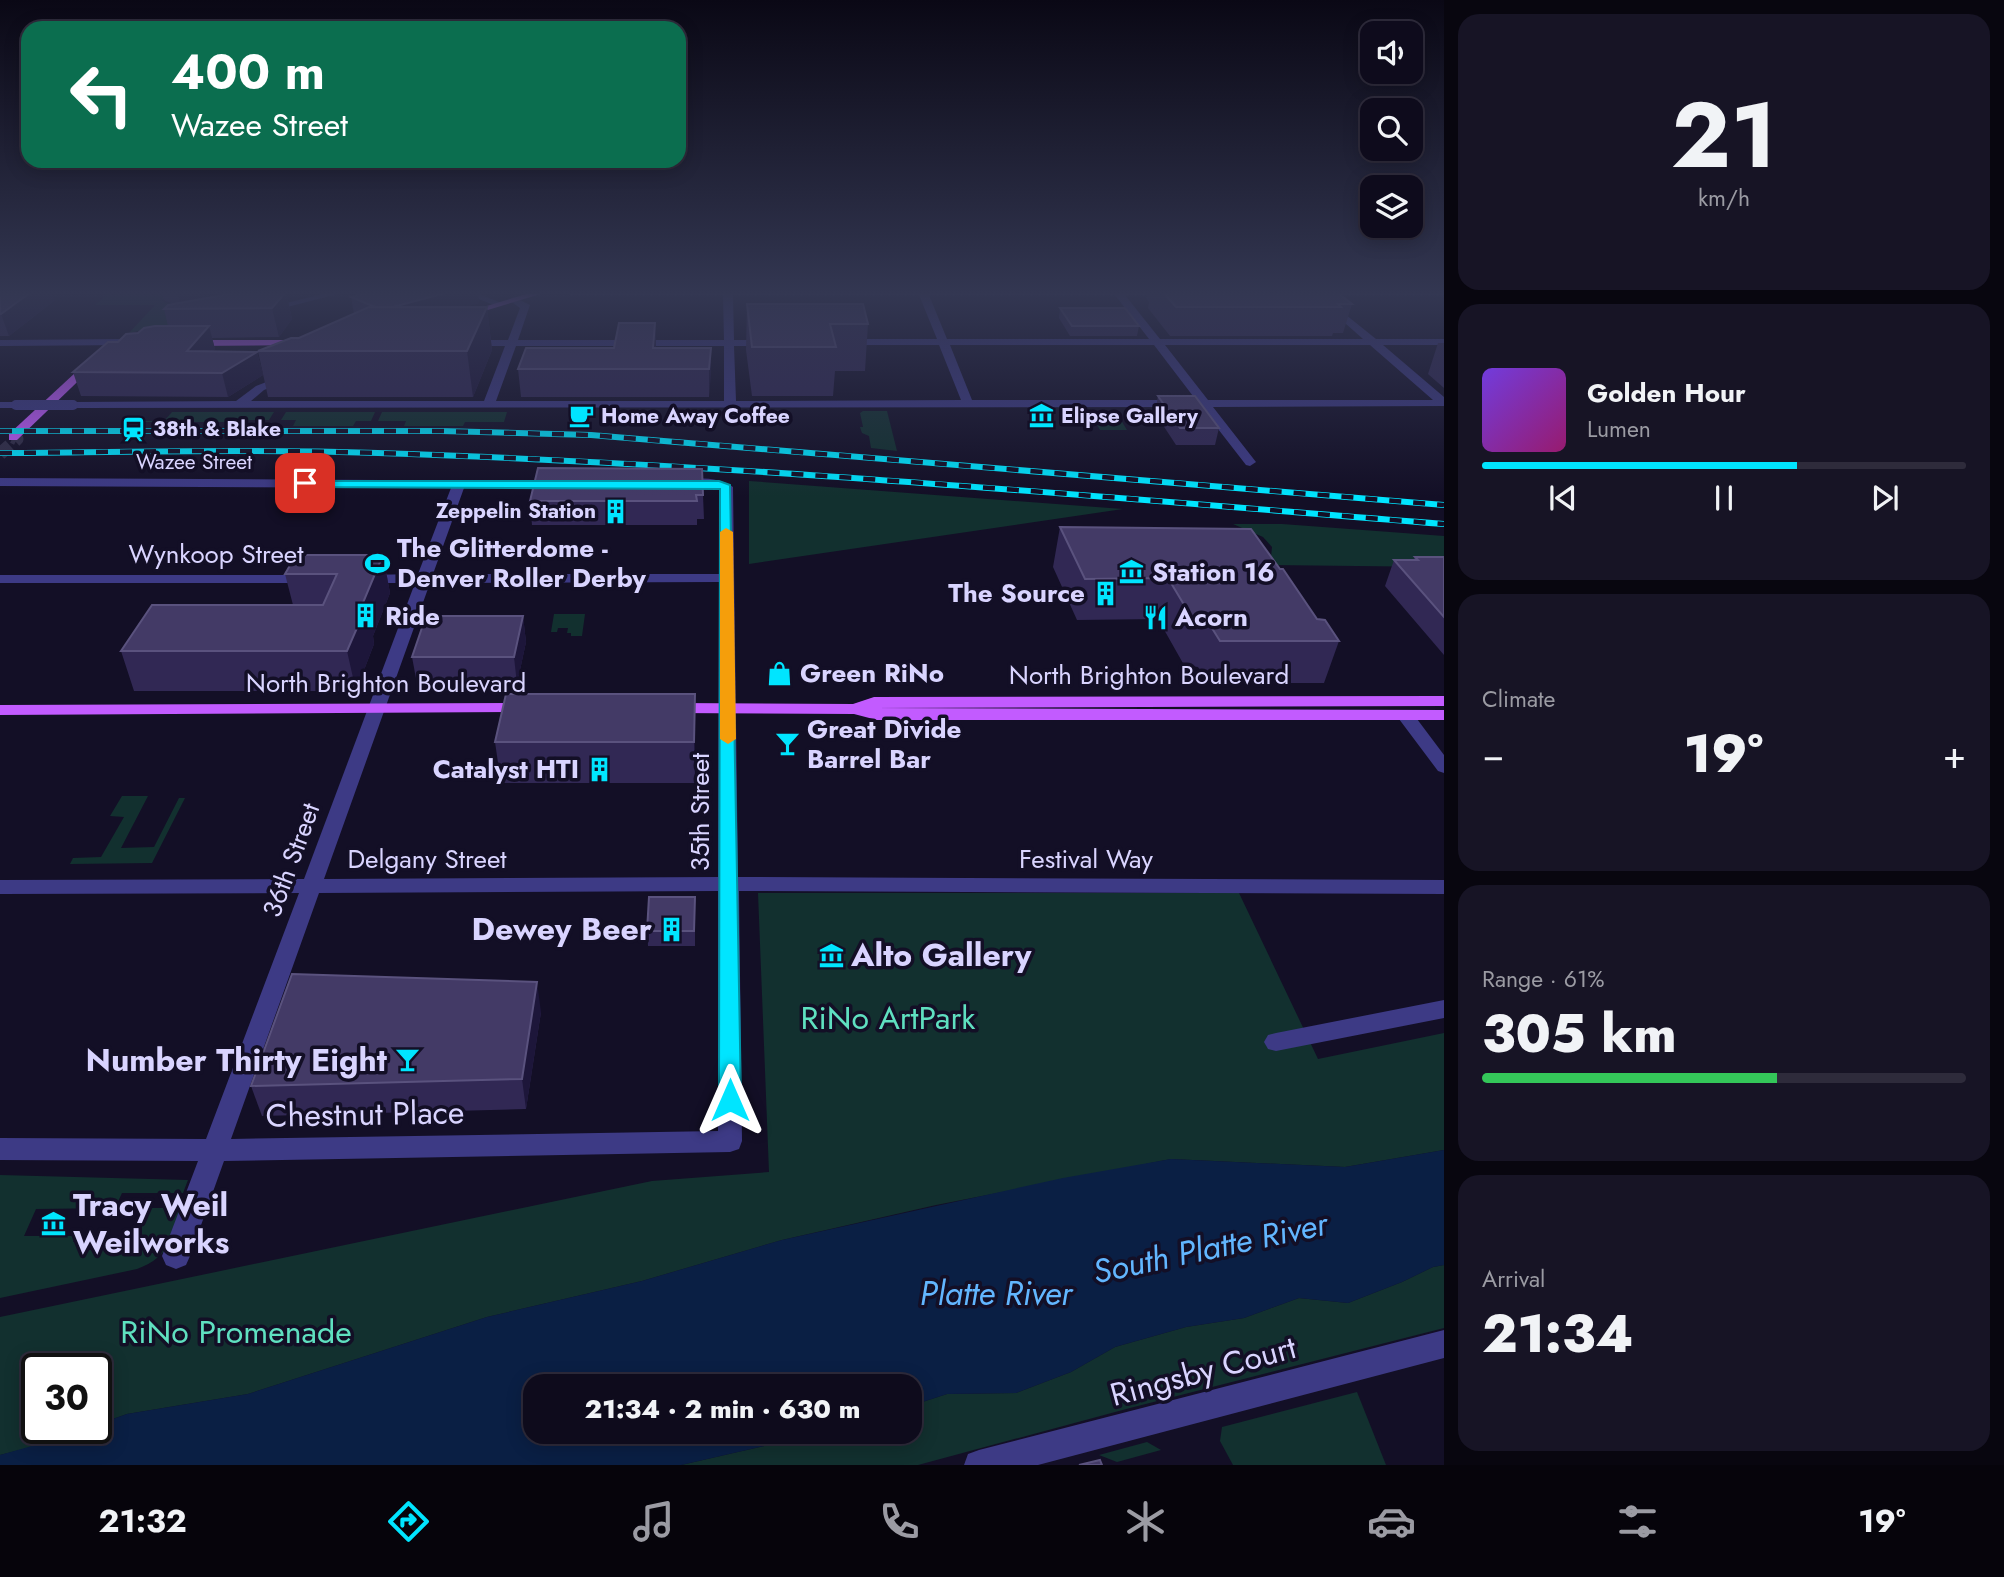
<!DOCTYPE html>
<html lang="en">
<head>
<meta charset="utf-8">
<style>
	:root { --surface:#0e0b1c; --page:#171425; --text:#f1f3f6; --muted:#9b9ba3; --line:#2e2b3b; --accent:#00e5ff }
	body { margin:0; font-family:Jost,sans-serif; background:var(--page); color:var(--text); height:100vh; display:flex; flex-direction:column; font-size:26px; white-space:nowrap }
	* { box-sizing:border-box; margin:0 }
	p { font-size:23px; color:var(--muted) }
	.icon { flex:none; width:38px; height:38px; fill:none; stroke:currentColor; stroke-width:2; stroke-linecap:round; stroke-linejoin:round }
	.map { position:relative; flex:1; overflow:hidden }
	.details { display:flex; flex-direction:column; gap:14px; padding:14px; background:#08060f; width:560px }
	.details>* { flex:none }
	.hud { position:absolute; left:21px; top:21px; width:665px; height:147px; border-radius:21px; box-shadow:0 4px 18px #0003,0 0 0 2px var(--line); background:#0b6e4f; color:#fff; overflow:hidden }
	.fabs { position:absolute; left:1360px; top:21px; display:grid; gap:14px }
	.fabs a { display:grid; place-items:center; width:63px; height:63px; border-radius:14px; background:var(--surface); box-shadow:0 4px 18px #0003,0 0 0 2px var(--line); font-size:35px }
	.speed { position:absolute; left:21px; top:1353px; display:flex; gap:14px; font-size:35px; font-weight:700; text-align:center }
	.speed>* { display:grid; place-content:center; width:91px; height:91px; border-radius:50%; background:var(--surface); box-shadow:0 4px 18px #0003,0 0 0 2px var(--line); line-height:1 }
	.speed .limit { border:4px solid #111; border-radius:10px; background:#fff; color:#111 }
	.pin { position:absolute; display:grid; place-items:center; width:60px; height:60px; color:#fff; margin:-30px; border-radius:14px; box-shadow:0 4px 10px #0006 }
	.me { position:absolute; width:77px; margin:-38px; rotate:0deg; stroke-linejoin:round; filter:drop-shadow(0 0 5px #0008) }
	.turn { display:flex; align-items:center; gap:24px; height:147px; padding:0 35px; font-size:32px }
	.turn .icon { width:91px; height:91px; stroke-width:2.5 }
	.turn b { display:block; font-size:49px; line-height:60px }
	.big { font-size:52px; font-weight:800; line-height:1.1 }
	.details .widget { flex:1; display:flex; flex-direction:column; justify-content:center; gap:10px; min-width:0; padding:0 24px; border-radius:21px; background:var(--page) }
	.details .dial { align-items:center; gap:0 }
	.dial b { font-size:91px; line-height:1 }
	.song { display:flex; align-items:center; gap:21px }
	.cover { width:84px; height:84px; border-radius:10px; background:linear-gradient(135deg,hsl(260 70% 55%),hsl(320 70% 35%)) }
	.played { height:7px; border-radius:4px; background:linear-gradient(90deg,var(--accent) 65%,var(--line) 65%) }
	.keys { display:flex; justify-content:space-around; direction:ltr }
	.heat { display:flex; justify-content:space-between; align-items:center; font-size:38px; direction:ltr }
	.charge { height:10px; border-radius:5px; background:linear-gradient(90deg,#34c759 61%,var(--line) 0) }
	.trip { position:absolute; left:523px; top:1374px; width:399px; height:70px; border-radius:21px; background:var(--surface); box-shadow:0 4px 18px #0003,0 0 0 2px var(--line); font-weight:800; line-height:70px; text-align:center }
	.tab-bar { display:flex; height:112px; justify-content:space-around; align-items:center; background:#06040b; color:var(--muted) }
	.tab-bar .icon { width:49px; height:49px }
	.tab-bar .on { color:var(--accent) }
	.tab-bar b { font-size:32px; color:var(--text) }
	main { display:flex; flex:1; min-height:0 }
	.map>svg:first-child { display:block }
</style>
</head>
<body>
<main>
<div class="map">
<svg width="1444" height="1465" viewBox="0 0 1444 1465">
	<rect width="100%" height="100%" fill="#130f26"/>
	<g fill="#12302f">
		<path d="M109 292H188L161 300 180 310 229 293 259 307 129 333 155 305H95Z"/>
		<path d="M863 411H887L897 451 871 448 869 436 862 433 860 427H863L860 413Z"/>
		<path d="M172 412H274L269 420H243L241 422H128L123 419 138 416 135 421H164Z"/>
		<path d="M286 412H375L371 421H356L353 426H293L296 420H281Z"/>
		<path d="M382 412H507L504 422H465L463 426H404L406 421H378Z"/>
		<path d="M1090 412H1116L1127 430H1100Z"/>
		<path d="M749 481 1123 509 749 564Z"/>
		<path d="M1233 524H1282L1444 536V567L1261 565 1271 557 1272 547 1263 537Z"/>
		<path d="M554 614H585L582 636H571V633H567L568 628H558L557 632H551Z"/>
		<path d="M122 796H148L121 848 154 847 179 798H185L152 863 70 864 73 858 101 857 124 817 110 816Z"/>
		<path d="M758 893H1239L1318 1059 1444 1033V1150L1345 1167 1171 1159 936 1205 782 1240 642 1281 487 1317 248 1394 127 1414 96 1425V1368H37V1428H90L59 1440 0 1455V1317L652 1181 769 1172Z"/>
		<path d="M0 1175 188 1180 183 1193H122L115 1208 36 1209 24 1236H76L73 1242H82L80 1250H133L149 1208H182C170 1239 171 1256 137 1269L0 1298Z"/>
		<path d="M1444 1265V1328L1130 1408 918 1465H681L826 1432H910V1406L947 1394 1016 1393 1071 1372 1115 1347 1186 1327 1244 1318 1299 1298 1348 1303 1402 1282 1433 1267Z"/>
		<path d="M1357 1392 1386 1465H1233L1220 1441 1222 1427Z"/>
		<path d="M1147 1442 1161 1450 1117 1462 1099 1455Z"/>
	</g>
	<path fill="#0a1f44" d="M1444 1150V1265L1433 1267 1402 1282 1348 1303 1299 1298 1244 1318 1186 1327 1115 1347 1071 1372 1016 1393 947 1394 910 1406V1386H536V1432H826L681 1465H0V1455L96 1428V1425L127 1414 248 1394 487 1317 642 1281 782 1240 1063 1178 1171 1159 1345 1167Z"/>
	<g fill="none" stroke-linecap="round" stroke-linejoin="round">
		<path stroke="#312d47" stroke-width="13" stroke-dasharray="13 7" stroke-linecap="butt" d="M0 454 17 439 13 437"/>
		<g fill="#3d3a85" fill-rule="evenodd">
			<path d="M330 292H345L268 312 263 309Z"/>
			<path d="M462 292H474L504 304 496 306Z"/>
			<path d="M566 292H1176L1172 295H1125L1160 339H1363L1327 307V303L1330 302 1376 339H1444V345H1383L1444 397V406L1213 407 1256 462 1250 466 1246 465 1201 407 73 408 67 405 73 402 236 401 256 386 287 374 293 377 291 379 264 390 251 401H484L505 346H468L463 343 468 340H508L520 308 509 300 514 297 530 305 518 340H724L723 295H570ZM733 295H919L937 339H846L841 342 846 345H939L961 400 736 401 734 346H769L774 343 769 340H734ZM929 295H1115L1149 339H947ZM950 345H1154L1196 400H972ZM1165 345H1370L1433 400H1208ZM516 346H724V401H496Z"/>
			<path d="M1310 292H1444V295H1315Z"/>
			<path d="M0 340 129 339 134 342 129 345 0 346Z"/>
			<path d="M0 402H16L22 405 16 408H0Z"/>
			<path d="M0 478 562 481V487L557 488H464L433 574H719V489L679 488 673 484C684 475 722 477 733 487L738 877 1444 880V894L739 891 742 1141 739 1149 730 1152 224 1161 190 1256 186 1265 176 1269 166 1265 162 1256 198 1161 0 1160V1138L206 1139 299 893 0 894V880L304 879 415 583H366L359 579 366 575 418 574 451 488 0 486ZM719 582 718 877 324 879 430 583ZM718 891V1131L231 1139 319 893Z"/>
			<path d="M0 575H310L317 579 310 583H0Z"/>
			<path d="M1405 710 1411 711 1444 755V773L1438 771 1396 715Z"/>
			<path d="M1444 1000V1018L1276 1051 1268 1049 1264 1042 1268 1035 1276 1033Z"/>
			<path d="M1444 1330V1358L1038 1465H964L968 1454 979 1450Z"/>
		</g>
		<g fill="#c25bff" fill-rule="evenodd">
			<path d="M533 292H547L468 316 460 314Z"/>
			<path d="M301 340 305 341V345L189 346 184 343 189 340Z"/>
			<path d="M89 360 98 362 17 440H9V434Z"/>
			<path d="M1444 696V706L872 708 1444 710V720H877L854 714 672 713 663 708 672 703 853 704 874 697Z"/>
			<path d="M525 703 534 708 531 712 0 715V705Z"/>
		</g>
		<defs>
			<g id="rail">
				<path d="M0 431H441L591 435 1444 505"/>
				<path d="M0 453C126 452 252 449 378 453 734 464 1089 496 1444 524"/>
			</g>
		</defs>
		<use href="#rail" stroke="#00e5ff" stroke-width="6"/>
		<use href="#rail" stroke="#130f26" stroke-width="4.5" stroke-dasharray="12" stroke-linecap="butt"/>
		<path stroke="#3d3a85" stroke-width="10" d="M16 405H73"/>
	</g>
	<g fill="#312854">
		<path d="M0 292 55 300 9 336H0Z"/>
		<path d="M162 292H203L205 298 286 292 292 319 279 337 212 338 215 349 213 351 257 352 263 375 228 397 81 396 73 372 118 342 138 333 168 326 164 309 173 304 164 300Z"/>
		<path d="M369 292H478L479 303 464 307H487L492 350 473 397H268L258 351 299 338 354 314 351 297Z"/>
		<path d="M1148 292H1337L1352 304 1343 333H1333L1332 336H1170L1148 308 1149 302 1146 298Z"/>
		<path d="M747 304 868 324 865 371H835L833 396H752L746 350Z"/>
		<path d="M1060 308 1139 326 1137 336H1070L1059 318Z"/>
		<path d="M655 323 656 348H711L709 397H521L518 369 614 348Z"/>
		<path d="M1438 343H1444V388L1428 374Z"/>
		<path d="M1158 396 1219 428 1215 445H1176L1155 413Z"/>
		<path d="M703 495 704 519H697V525H532L530 501Z"/>
		<path d="M1060 527 1280 569 1317 619 1339 641 1324 683H1208L1198 667 1184 665 1158 619 1077 620 1053 567Z"/>
		<path d="M383 555 390 593 373 636 374 644 356 691H134L121 651 293 605 285 574Z"/>
		<path d="M1415 557H1444V655L1385 586 1394 560H1413Z"/>
		<path d="M523 616 526 642 517 684H417L412 657Z"/>
		<path d="M695 735V783H501L495 742Z"/>
		<path d="M695 897V946H648L647 931Z"/>
		<path d="M541 1012 526 1109 262 1116 251 1086Z"/>
	</g>
	<g fill="#1d163a">
		<path d="M31 292H52L55 300 9 336 1 314Z"/>
		<path d="M177 292H203L206 303 182 309Z"/>
		<path d="M217 292H232L218 295Z"/>
		<path d="M286 292 292 319 279 337 272 308Z"/>
		<path d="M449 292H478L479 303 385 330 382 310Z"/>
		<path d="M487 307 492 350 473 397 467 351Z"/>
		<path d="M655 323 656 350 653 348Z"/>
		<path d="M209 326 215 349 195 373 187 351Z"/>
		<path d="M711 348V375L709 397V369Z"/>
		<path d="M257 352 263 375 228 397 222 373Z"/>
		<path d="M383 555 390 593 373 636 374 644 356 691 347 651 362 605Z"/>
		<path d="M523 616 526 642 517 684 514 657Z"/>
		<path d="M695 694V783L694 742Z"/>
		<path d="M537 982 541 1012 526 1109 522 1079Z"/>
	</g>
	<g fill="#433a66" stroke="#5a527e" stroke-width="2">
		<path d="M0 292H31L1 314H0Z"/>
		<path d="M241 292H286L272 308 164 309 168 305Z"/>
		<path d="M372 292H449L393 307H375L351 297Z"/>
		<path d="M1163 292H1337L1352 304H1338L1341 307H1176Z"/>
		<path d="M747 304H863L868 324H830L836 347H752Z"/>
		<path d="M369 307H487L467 351H258L291 338H299Z"/>
		<path d="M1060 308H1125L1139 326H1072Z"/>
		<path d="M619 323H655L653 348H711L709 369H518L526 348H614Z"/>
		<path d="M155 326H209L187 351 257 352 222 373 73 372 108 342H118L126 334 138 333 144 328Z"/>
		<path d="M1158 396H1195L1219 428H1180Z"/>
		<path d="M538 468 702 469 703 495H696L697 501H530Z"/>
		<path d="M1060 527 1251 529 1280 569H1283L1317 619 1325 620 1339 641H1220L1210 625 1195 623 1168 578 1085 579Z"/>
		<path d="M296 555H383L362 605H367L347 651H121L152 605H323L337 574H285Z"/>
		<path d="M1415 557H1444V617L1394 560H1418Z"/>
		<path d="M426 616H523L514 657H412Z"/>
		<path d="M506 694H695L694 742H495Z"/>
		<path d="M649 897H695L694 931H647Z"/>
		<path d="M292 974 537 982 522 1079 251 1086Z"/>
		<path d="M1100 1460 1102 1465H1079Z"/>
	</g>
	<linearGradient id="sky" x2="0" y2="1"><stop stop-color="#0a0815"/><stop offset="0.59" stop-color="#333752"/><stop offset="1" stop-color="#333752" stop-opacity="0"/></linearGradient>
	<rect width="1444" height="497" fill="url(#sky)"/>
	<path fill="#00e5ff" stroke="#0095a6" stroke-width="2" d="M301 481H719L730 485 741 1100 738 1107 730 1109 722 1107 719 1100 720 489 305 487 299 483Z"/>
	<path fill="#f59e0b" d="M726 528 733 532 736 739 728 744 720 739V532Z"/>
	<defs>
		<symbol id="cafe-bare" viewBox="-9 -9 18 18"><path d="M-5.5-4.5H6V0H3Q3 3.5 0 3.5H-2.5Q-5.5 3.5-5.5 0ZM3-3.2v2h1.7v-2ZM-6 4.5H4V6H-6Z" fill="#00e5ff" stroke="#130f26" stroke-width="2.5" paint-order="stroke"/></symbol>
		<symbol id="museum-bare" viewBox="-9 -9 18 18"><path d="M0-6L6-3V-2H-6V-3ZM-5-1h2V3h-2ZM-1-1h2V3h-2ZM3-1h2V3H3ZM-6 4H6V6H-6Z" fill="#00e5ff" stroke="#130f26" stroke-width="2.5" paint-order="stroke"/></symbol>
		<symbol id="station-bare" viewBox="-9 -9 18 18"><path d="M-3-6H3Q5-6 5-4V2Q5 4 3 4L4.5 6H3L1.5 4h-3L-3 6H-4.5L-3 4Q-5 4-5 2V-4Q-5-6-3-6ZM-3.5-4v3h7v-3ZM-3.5 1v1.5H-2V1ZM2 1v1.5H3.5V1Z" fill="#00e5ff" stroke="#130f26" stroke-width="2.5" paint-order="stroke"/></symbol>
		<symbol id="building-bare" viewBox="-9 -9 18 18"><path d="M-4-6H4V6H1V3H-1V6H-4ZM-2.5-4.3h1.7v1.8h-1.7ZM.8-4.3h1.7v1.8H.8ZM-2.5-1h1.7V.8h-1.7ZM.8-1h1.7V.8H.8Z" fill="#00e5ff" stroke="#130f26" stroke-width="2.5" paint-order="stroke"/></symbol>
		<symbol id="stadium-bare" viewBox="-9 -9 18 18"><path d="M0-5a6.5 5 0 1 0 0 10a6.5 5 0 1 0 0-10ZM-3.5-1.8h7v3.6h-7Z" fill="#00e5ff" stroke="#130f26" stroke-width="2.5" paint-order="stroke"/></symbol>
		<symbol id="restaurant-bare" viewBox="-9 -9 18 18"><path d="M-5-6h1v4h1v-4h1v4h1v-4h1v5L-1.5 .5V6h-2V.5L-5-1ZM5-6V6H3V1.5H1.5Q1.5-4 5-6Z" fill="#00e5ff" stroke="#130f26" stroke-width="2.5" paint-order="stroke"/></symbol>
		<symbol id="shop-bare" viewBox="-9 -9 18 18"><path d="M-5-2.5h2.3a2.7 3.5 0 0 1 5.4 0H5L5.5 6h-11ZM-1.5-2.5h3a1.5 2.3 0 0 0-3 0Z" fill="#00e5ff" stroke="#130f26" stroke-width="2.5" paint-order="stroke"/></symbol>
		<symbol id="bar-bare" viewBox="-9 -9 18 18"><path d="M-6-5H6L.8 .8V4.5H3.5V6h-7V4.5H-.8V.8Z" fill="#00e5ff" stroke="#130f26" stroke-width="2.5" paint-order="stroke"/></symbol>
	</defs>
	<g fill-rule="evenodd">
		<use href="#cafe-bare" x="564" y="398" width="35" height="35"/>
		<use href="#museum-bare" x="1024" y="398" width="35" height="35"/>
		<use href="#station-bare" x="116" y="412" width="35" height="35"/>
		<use href="#building-bare" x="598" y="494" width="35" height="35"/>
		<use href="#stadium-bare" x="360" y="546" width="35" height="35"/>
		<use href="#museum-bare" x="1114" y="554" width="35" height="35"/>
		<use href="#building-bare" x="1088" y="576" width="35" height="35"/>
		<use href="#building-bare" x="348" y="598" width="35" height="35"/>
		<use href="#restaurant-bare" x="1138" y="600" width="35" height="35"/>
		<use href="#shop-bare" x="762" y="656" width="35" height="35"/>
		<use href="#bar-bare" x="770" y="726" width="35" height="35"/>
		<use href="#building-bare" x="582" y="752" width="35" height="35"/>
		<use href="#building-bare" x="654" y="912" width="35" height="35"/>
		<use href="#museum-bare" x="814" y="938" width="35" height="35"/>
		<use href="#bar-bare" x="390" y="1042" width="35" height="35"/>
		<use href="#museum-bare" x="36" y="1206" width="35" height="35"/>
	</g>
	<g text-anchor="middle" stroke-width="7" stroke-linejoin="round" paint-order="stroke">
		<g font-size="21" font-weight="bold" fill="#d9d4ff" stroke="#130f26" text-anchor="start">
			<text x="601" y="423">Home Away Coffee</text>
			<text x="1061" y="423">Elipse Gallery</text>
			<text x="153" y="436">38th &amp; Blake</text>
			<text x="596" y="518" text-anchor="end">Zeppelin Station</text>
		</g>
		<g font-size="21" fill="#d9d4ff" stroke="#130f26">
			<text x="194" y="469">Wazee Street</text>
		</g>
		<g font-size="26" font-weight="bold" fill="#d9d4ff" stroke="#130f26" text-anchor="start">
			<text x="397" y="557">The Glitterdome -<tspan x="397" dy="30">Denver Roller Derby</tspan></text>
			<text x="1152" y="581">Station 16</text>
			<text x="1085" y="602" text-anchor="end">The Source</text>
			<text x="385" y="625">Ride</text>
			<text x="1175" y="626">Acorn</text>
			<text x="800" y="682">Green RiNo</text>
			<text x="807" y="738">Great Divide<tspan x="807" dy="30">Barrel Bar</tspan></text>
			<text x="579" y="778" text-anchor="end">Catalyst HTI</text>
		</g>
		<g font-size="26" fill="#d9d4ff" stroke="#130f26">
			<text x="216" y="563">Wynkoop Street</text>
			<text x="1149" y="684">North Brighton Boulevard</text>
			<text x="386" y="692">North Brighton Boulevard</text>
			<text transform="translate(700 812) rotate(-90)" y="9">35th Street</text>
			<text x="427" y="868">Delgany Street</text>
			<text x="1086" y="868">Festival Way</text>
			<text transform="translate(291 860) rotate(-70)" y="9">36th Street</text>
		</g>
		<g font-size="32" font-weight="bold" fill="#d9d4ff" stroke="#130f26" text-anchor="end">
			<text x="652" y="940">Dewey Beer</text>
			<text x="851" y="966" text-anchor="start">Alto Gallery</text>
			<text x="387" y="1071">Number Thirty Eight</text>
			<text x="73" y="1216" text-anchor="start">Tracy Weil<tspan x="73" dy="37">Weilworks</tspan></text>
		</g>
		<g font-size="32" fill="#5fe0c0" stroke="#130f26">
			<text x="888" y="1029">RiNo ArtPark</text>
			<text x="236" y="1343">RiNo Promenade</text>
		</g>
		<g font-size="32" fill="#d9d4ff" stroke="#130f26">
			<text transform="translate(365 1114) rotate(-1)" y="11">Chestnut Place</text>
			<text transform="translate(1203 1371) rotate(-15)" y="11">Ringsby Court</text>
		</g>
		<g font-size="33" font-style="italic" fill="#62b6ff" stroke="#130f26">
			<text transform="translate(1210 1247) rotate(-12)" y="12">South Platte River</text>
			<text x="996" y="1305">Platte River</text>
		</g>
	</g>
</svg>
<div class="fabs">
<a><svg class="icon" aria-label="sound" viewBox="0 0 24 24"><path d="M4 9h4l5-4v14l-5-4H4zM17 9q2 3 0 6"/></svg></a>
<a><svg class="icon" aria-label="search" viewBox="0 0 24 24"><circle cx="10" cy="10" r="6"/><path d="M15 15l6 6"/></svg></a>
<a><svg class="icon" aria-label="layers" viewBox="0 0 24 24"><path d="M12 4l9 5-9 5-9-5zM3 14l9 5 9-5"/></svg></a>
</div>
<div class="speed"><div class="limit">30</div></div>
<div class="pin" style="left:305px;top:483px;background:#d93025"><svg class="icon" aria-label="arrive" viewBox="0 0 24 24"><path d="M6 21V4h12l-3 4 3 4H6"/></svg></div>
<svg class="me" style="left:730px;top:1100px" viewBox="-20 -20 40 40"><path d="M0-17L14 15 0 8-14 15z" fill="#00e5ff" stroke="#fff" stroke-width="4"/></svg>
<div class="trip">21:34 · 2 min · 630 m</div>
<div class="hud">
<div class="turn"><svg class="icon" aria-label="left" viewBox="0 0 24 24"><path d="M17 20v-9H6M10 6l-5 5 5 5"/></svg><div><b>400 m</b>Wazee Street</div></div>
</div>
</div>
<section class="details">
<div class="widget dial"><b>21</b><p>km/h</p></div>
<div class="widget">
<div class="song"><i class="cover"></i><div><b>Golden Hour</b><p>Lumen</p></div></div>
<div class="played"></div>
<div class="keys"><svg class="icon" aria-label="previous" viewBox="0 0 24 24"><path d="M18 5L8 12l10 7zM5 5v14"/></svg><svg class="icon" aria-label="pause" viewBox="0 0 24 24"><path d="M8 5v14M16 5v14"/></svg><svg class="icon" aria-label="next" viewBox="0 0 24 24"><path d="M6 5l10 7-10 7zM19 5v14"/></svg></div>
</div>
<div class="widget"><p>Climate</p>
<div class="heat"><a>−</a><b class="big">19°</b><a>+</a></div>
</div>
<div class="widget"><p>Range · 61%</p><b class="big">305 km</b><div class="charge"></div></div>
<div class="widget"><p>Arrival</p><b class="big">21:34</b></div>
</section>
</main>
<nav class="tab-bar">
<b>21:32</b>
<svg class="icon on" aria-label="directions" viewBox="0 0 24 24"><path d="M12 3l9 9-9 9-9-9zM9 14v-3h6M13 9l2 2-2 2"/></svg>
<svg class="icon" aria-label="music" viewBox="0 0 24 24"><path d="M9 18V5l10-2v13"/><circle cx="6" cy="18" r="3"/><circle cx="16" cy="16" r="3"/></svg>
<svg class="icon" aria-label="phone" viewBox="0 0 24 24"><path d="M5 4h4l2 5-3 2q2 4 5 5l2-3 5 2v4C11 20 4 13 5 4z"/></svg>
<svg class="icon" aria-label="climate" viewBox="0 0 24 24"><path d="M12 3v18M4 7l16 10M4 17L20 7"/></svg>
<svg class="icon" aria-label="car" viewBox="0 0 24 24"><path d="M5 17H2v-5l4-1 3-4h7l3 4 3 1v5h-3M9 17h6M6 11h13"/><circle cx="7" cy="17" r="2"/><circle cx="17" cy="17" r="2"/></svg>
<svg class="icon" aria-label="filters" viewBox="0 0 24 24"><path d="M4 7h16M4 17h16"/><circle cx="9" cy="7" r="2"/><circle cx="15" cy="17" r="2"/></svg>
<b>19°</b>
</nav>
</body>
</html>
